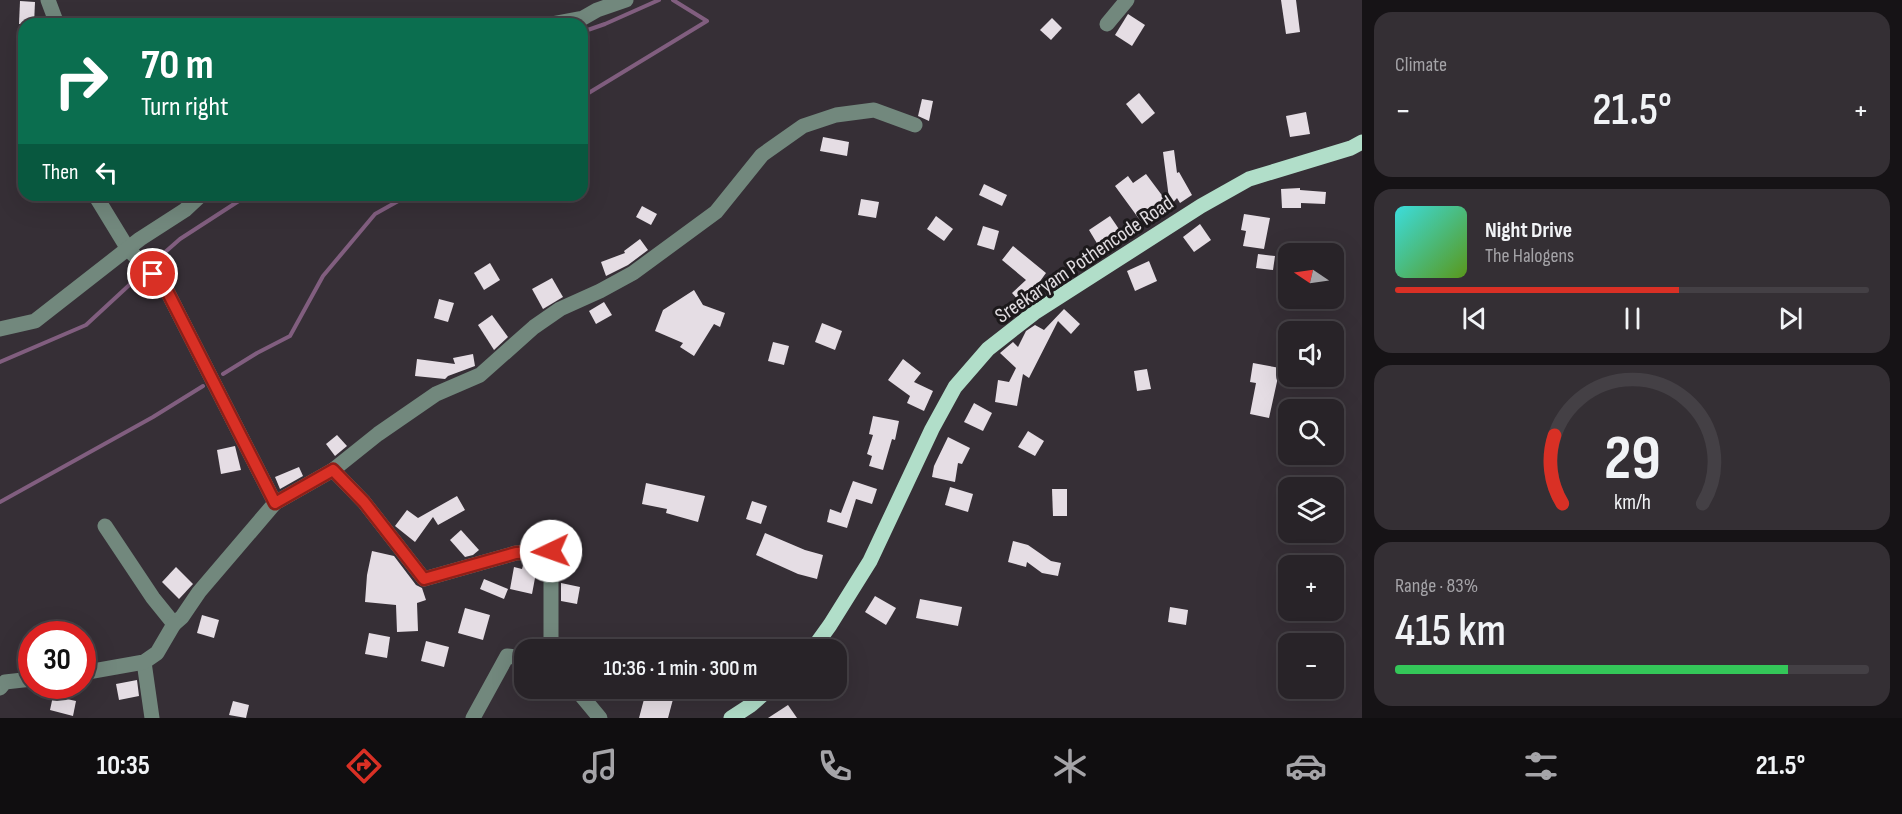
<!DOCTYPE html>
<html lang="en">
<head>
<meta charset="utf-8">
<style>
	:root { --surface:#282328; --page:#342f34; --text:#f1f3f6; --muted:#a5a4a8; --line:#444045; --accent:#d93025 }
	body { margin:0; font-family:"Sofia Sans Condensed",sans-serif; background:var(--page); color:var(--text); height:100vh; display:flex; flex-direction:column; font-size:22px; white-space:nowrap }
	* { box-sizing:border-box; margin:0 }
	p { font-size:20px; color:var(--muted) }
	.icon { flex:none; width:33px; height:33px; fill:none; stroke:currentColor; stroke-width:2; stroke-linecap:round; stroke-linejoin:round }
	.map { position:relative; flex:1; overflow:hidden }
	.sheet { display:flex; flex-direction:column; gap:12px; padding:12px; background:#161316; width:540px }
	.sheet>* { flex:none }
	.guide { position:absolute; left:18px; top:18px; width:570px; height:183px; border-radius:18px; box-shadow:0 6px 24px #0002,0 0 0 2px var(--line); background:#0b6e4f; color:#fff; overflow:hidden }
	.needle { width:39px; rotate:283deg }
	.tools { position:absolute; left:1278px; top:243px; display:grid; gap:12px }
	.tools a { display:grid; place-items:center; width:66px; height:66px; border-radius:12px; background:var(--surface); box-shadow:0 6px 24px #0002,0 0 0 2px var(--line); font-size:30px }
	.speed { position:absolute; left:18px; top:621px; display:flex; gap:12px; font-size:30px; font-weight:700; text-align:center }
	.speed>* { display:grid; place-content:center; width:78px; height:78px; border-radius:50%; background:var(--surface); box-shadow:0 6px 24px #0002,0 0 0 2px var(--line); line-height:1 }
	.speed .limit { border:9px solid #d22; background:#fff; color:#111 }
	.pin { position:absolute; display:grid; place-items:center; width:51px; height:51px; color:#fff; margin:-26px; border:3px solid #fff; border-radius:50%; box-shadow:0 2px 6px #0007 }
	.me { position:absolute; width:66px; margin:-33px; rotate:267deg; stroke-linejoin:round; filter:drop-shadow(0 0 4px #0008) }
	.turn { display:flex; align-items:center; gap:21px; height:126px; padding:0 24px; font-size:27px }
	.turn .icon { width:78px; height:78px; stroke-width:2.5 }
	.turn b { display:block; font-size:42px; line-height:51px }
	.then { display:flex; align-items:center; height:57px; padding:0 24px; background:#0003; gap:12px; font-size:22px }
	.big { font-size:45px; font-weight:600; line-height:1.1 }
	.sheet .widget { flex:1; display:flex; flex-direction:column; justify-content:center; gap:9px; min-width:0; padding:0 21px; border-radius:18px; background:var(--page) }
	.sheet .dial { align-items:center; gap:0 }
	.dial svg { height:156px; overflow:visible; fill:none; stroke:var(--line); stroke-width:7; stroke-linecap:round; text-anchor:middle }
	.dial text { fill:var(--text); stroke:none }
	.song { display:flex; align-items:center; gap:18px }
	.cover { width:72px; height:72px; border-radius:9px; background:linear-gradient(135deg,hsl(180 70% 55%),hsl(90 70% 35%)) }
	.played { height:6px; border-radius:3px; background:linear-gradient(90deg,var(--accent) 60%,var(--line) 60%) }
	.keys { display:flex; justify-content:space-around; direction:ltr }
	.heat { display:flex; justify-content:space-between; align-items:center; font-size:33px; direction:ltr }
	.charge { height:9px; border-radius:4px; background:linear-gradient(90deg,#34c759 83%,var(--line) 0) }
	.trip { position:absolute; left:514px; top:639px; width:333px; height:60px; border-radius:18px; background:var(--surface); box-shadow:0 6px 24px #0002,0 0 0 2px var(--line); font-weight:600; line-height:60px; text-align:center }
	.tabs { display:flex; height:96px; justify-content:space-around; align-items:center; background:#100e10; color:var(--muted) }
	.tabs .icon { width:42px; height:42px }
	.tabs .on { color:var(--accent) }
	.tabs b { font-size:27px; color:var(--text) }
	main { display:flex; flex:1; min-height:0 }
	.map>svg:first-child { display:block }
</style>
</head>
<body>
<main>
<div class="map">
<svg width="1362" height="718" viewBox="0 0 1362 718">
	<rect width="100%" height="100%" fill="#362f36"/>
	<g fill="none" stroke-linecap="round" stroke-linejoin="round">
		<g stroke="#815e7f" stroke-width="4">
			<path d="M582 32 605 24 659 0"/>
			<path d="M582 97 707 21 673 0"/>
			<path d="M155 261 180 239 248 195"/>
			<path d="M0 362 86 325 139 276"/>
			<path d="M223 374 257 353 290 336 323 276 375 214 409 195"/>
			<path d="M0 502 153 417 203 386"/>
		</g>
	</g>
	<g fill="#e5dde4">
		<path d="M1281 0H1296L1300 32 1286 34Z"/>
		<path d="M20 1 35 2 34 24H19Z"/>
		<path d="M1128 14 1145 25 1132 46 1115 35Z"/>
		<path d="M1052 18 1062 28 1051 40 1040 30Z"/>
		<path d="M1139 93 1155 113 1142 124 1126 104Z"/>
		<path d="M922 99 933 101 929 121 918 116Z"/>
		<path d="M1306 112 1310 134 1290 137 1286 116Z"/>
		<path d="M823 137 849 142 847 156 820 151Z"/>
		<path d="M1174 150 1177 173 1179 172 1192 195 1180 203 1177 198 1170 206 1163 152Z"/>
		<path d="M1146 174 1170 206 1161 217 1156 212 1142 223 1115 186 1128 176 1133 183Z"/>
		<path d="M984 184 1007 195 1002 206 979 195Z"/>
		<path d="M1300 188V190L1326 192 1325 204 1301 203V208H1282L1281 189Z"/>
		<path d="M861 199 879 202 876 218 858 215Z"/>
		<path d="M642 206 657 214 651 225 636 217Z"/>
		<path d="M1244 214 1270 218 1264 249 1243 246 1246 231 1241 230Z"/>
		<path d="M936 216 953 229 944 241 927 229Z"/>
		<path d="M1110 216 1123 235 1101 250 1089 230Z"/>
		<path d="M1200 224 1211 240 1194 252 1183 237Z"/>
		<path d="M983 226 999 231 994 250 977 245Z"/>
		<path d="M640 239 648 250 628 265 606 276 601 262 625 253 624 251Z"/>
		<path d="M1013 246 1046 273 1033 291 1021 303 1012 293 1026 280 1002 260Z"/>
		<path d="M1258 254 1275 256 1273 270 1256 268Z"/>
		<path d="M1149 261 1157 281 1135 291 1127 271Z"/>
		<path d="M490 263 500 280 484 290 474 273Z"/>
		<path d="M552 278 563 297 543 309 532 289Z"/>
		<path d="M694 290 703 305 725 313 720 327 714 324 694 356 680 347 683 343 655 331 663 310Z"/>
		<path d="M439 299 454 303 448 322 434 318Z"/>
		<path d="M604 302 612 315 596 324 589 311Z"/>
		<path d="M1064 309 1080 324 1071 334 1058 321 1029 378 1023 374 1017 406 995 402 998 380 1009 382 1016 368 1000 353 1013 342 1018 347 1026 331 1035 325 1044 330Z"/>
		<path d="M492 315 508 337 494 350 478 325Z"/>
		<path d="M822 323 842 331 835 350 815 342Z"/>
		<path d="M773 342 789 346 784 365 768 361Z"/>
		<path d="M473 354 475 366 448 376 445 379 415 376 417 359 455 364 453 358Z"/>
		<path d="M903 359 921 373 914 382 933 391 924 411 907 403 910 396 888 380Z"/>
		<path d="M1253 363 1280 368 1269 418 1250 414 1256 383 1250 382Z"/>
		<path d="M1147 369 1151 389 1137 391 1134 371Z"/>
		<path d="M974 403 992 413 983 431 964 422Z"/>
		<path d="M873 416 899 421 895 440 892 439 883 470 869 466 872 456 867 454 873 435 869 434Z"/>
		<path d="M1028 431 1044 441 1035 456 1018 447Z"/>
		<path d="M337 435 347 446 335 456 326 444Z"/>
		<path d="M948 437 970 448 962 464 958 463 955 482 932 477 934 466Z"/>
		<path d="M235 446 241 470 221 474 217 450Z"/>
		<path d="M299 467 303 476 280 489 275 477Z"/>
		<path d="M853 481 877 489 872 504 856 499 847 528 827 522 830 509 841 513Z"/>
		<path d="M646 483 705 496 698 522 666 513 667 509 642 504Z"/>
		<path d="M950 487 973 494 968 512 945 505Z"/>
		<path d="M1052 489H1067V516H1053Z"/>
		<path d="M457 496 465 510 438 525 433 517 415 542 395 526 407 510 418 518Z"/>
		<path d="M752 501 767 506 761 524 746 519Z"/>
		<path d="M461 530 479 550 473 555 465 557 450 540Z"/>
		<path d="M765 533 805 550 823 555 817 579 798 574 756 555Z"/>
		<path d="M1013 541 1028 545 1051 561 1061 563 1058 576 1042 573 1027 562 1026 567 1008 562Z"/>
		<path d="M372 551 394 556 416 585 422 588 426 600 417 603 418 631 397 632 396 605 365 602 367 575Z"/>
		<path d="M524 562H538L532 594 510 589 514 567 522 569Z"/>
		<path d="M176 567 193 584 179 599 162 582Z"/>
		<path d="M484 579 508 589 504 599 480 589Z"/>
		<path d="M561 583 580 587 577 604 561 601Z"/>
		<path d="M875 596 896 608 886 625 865 612Z"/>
		<path d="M920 599 962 607 958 626 916 618Z"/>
		<path d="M1170 607 1188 610 1186 625 1168 622Z"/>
		<path d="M465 608 490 615 483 640 458 633Z"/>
		<path d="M202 615 219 620 214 638 197 633Z"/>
		<path d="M369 633 390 637 387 658 365 654Z"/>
		<path d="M426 641 449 647 444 667 421 661Z"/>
		<path d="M137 680 139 696 119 700 116 684Z"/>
		<path d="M647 688H676L668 718H639Z"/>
		<path d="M53 696 76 701 73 716 50 710Z"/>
		<path d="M233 701 249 705 246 718 229 715Z"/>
		<path d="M788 705 797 718H768Z"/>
	</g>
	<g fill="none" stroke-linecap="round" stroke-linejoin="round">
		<g stroke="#72887d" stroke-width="15">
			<path d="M48 0 57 24"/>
			<path d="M551 24 583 18 597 10 626 0"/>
			<path d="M1107 24 1127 0"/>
			<path d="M95 195 128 249 165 287 275 503"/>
			<path d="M0 329 35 321 140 239 185 210 201 195"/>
			<path d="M333 470 364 502 424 579 516 553 551 551V650"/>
			<path d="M105 526 153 598 174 624 182 617 199 592 275 503 333 470 378 434 436 394 480 375 534 327 560 309 600 291 633 273 716 212 762 155 803 126 836 115 874 110 915 125"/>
			<path d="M144 662 152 718"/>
			<path d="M82 673 144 662 157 653 174 624"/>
			<path d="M0 688 5 682 32 679"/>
			<path d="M575 688 600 718"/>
			<path d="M473 718 507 656 525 658"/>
		</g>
		<g stroke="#b1dec9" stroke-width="15">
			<path d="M812 650 830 625 870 561 932 429 955 387 988 349 1034 313 1201 206 1249 179 1351 148 1362 142"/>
			<path d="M731 718 751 705 770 688"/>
		</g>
	</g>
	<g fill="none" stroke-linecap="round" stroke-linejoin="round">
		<defs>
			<path id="route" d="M153 274 165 287 275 503 333 470 364 502 424 579 516 553 551 551"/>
		</defs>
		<use href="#route" stroke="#8d1f18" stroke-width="15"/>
		<use href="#route" stroke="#d93025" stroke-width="10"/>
	</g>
	<g text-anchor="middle" stroke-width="6" stroke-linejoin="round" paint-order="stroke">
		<g font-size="21" fill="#e0dce0" stroke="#1c191b">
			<text transform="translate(1084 259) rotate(-34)" y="7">Sreekaryam Pothencode Road</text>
		</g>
	</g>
</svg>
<div class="tools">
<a><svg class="needle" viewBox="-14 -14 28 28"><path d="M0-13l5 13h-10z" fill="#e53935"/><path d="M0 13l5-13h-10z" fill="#a5a4a8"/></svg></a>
<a><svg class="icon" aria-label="sound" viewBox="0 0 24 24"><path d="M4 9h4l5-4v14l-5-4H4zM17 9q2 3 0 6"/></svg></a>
<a><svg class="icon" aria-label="search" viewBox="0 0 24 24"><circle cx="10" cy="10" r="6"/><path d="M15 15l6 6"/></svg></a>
<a><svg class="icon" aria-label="layers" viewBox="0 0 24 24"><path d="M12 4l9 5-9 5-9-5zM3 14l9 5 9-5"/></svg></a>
<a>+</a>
<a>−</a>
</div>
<div class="speed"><div class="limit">30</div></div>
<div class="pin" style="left:153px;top:274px;background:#d93025"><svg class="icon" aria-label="arrive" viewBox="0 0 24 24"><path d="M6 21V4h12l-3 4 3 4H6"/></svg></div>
<svg class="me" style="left:551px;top:551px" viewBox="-20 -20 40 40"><circle r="19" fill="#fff"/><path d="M0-13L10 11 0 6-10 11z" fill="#d93025"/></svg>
<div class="trip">10:36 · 1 min · 300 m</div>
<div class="guide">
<div class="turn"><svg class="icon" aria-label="right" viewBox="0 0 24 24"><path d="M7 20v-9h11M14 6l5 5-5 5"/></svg><div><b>70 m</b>Turn right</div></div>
<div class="then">Then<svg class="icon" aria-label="left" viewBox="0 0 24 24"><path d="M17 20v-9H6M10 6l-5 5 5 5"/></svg></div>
</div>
</div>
<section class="sheet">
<div class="widget"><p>Climate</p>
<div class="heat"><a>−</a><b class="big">21.5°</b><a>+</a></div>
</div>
<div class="widget">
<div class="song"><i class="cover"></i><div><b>Night Drive</b><p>The Halogens</p></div></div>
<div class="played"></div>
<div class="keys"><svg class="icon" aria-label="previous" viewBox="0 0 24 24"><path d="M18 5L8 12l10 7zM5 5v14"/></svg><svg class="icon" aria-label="pause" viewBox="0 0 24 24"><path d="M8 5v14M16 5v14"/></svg><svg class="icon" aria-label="next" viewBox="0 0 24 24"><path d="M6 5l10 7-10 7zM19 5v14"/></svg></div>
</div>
<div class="widget dial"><svg viewBox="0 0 100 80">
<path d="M14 69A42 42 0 1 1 86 69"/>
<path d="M14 69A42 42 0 0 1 10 34" stroke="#d93025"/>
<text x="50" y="56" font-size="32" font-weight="700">29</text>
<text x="50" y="72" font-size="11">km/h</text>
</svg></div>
<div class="widget"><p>Range · 83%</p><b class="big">415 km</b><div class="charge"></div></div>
</section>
</main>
<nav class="tabs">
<b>10:35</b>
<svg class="icon on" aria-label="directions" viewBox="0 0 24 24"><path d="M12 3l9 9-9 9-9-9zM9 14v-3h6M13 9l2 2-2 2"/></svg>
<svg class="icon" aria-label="music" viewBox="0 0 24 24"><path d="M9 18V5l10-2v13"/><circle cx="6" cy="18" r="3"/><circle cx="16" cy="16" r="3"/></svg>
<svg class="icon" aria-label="phone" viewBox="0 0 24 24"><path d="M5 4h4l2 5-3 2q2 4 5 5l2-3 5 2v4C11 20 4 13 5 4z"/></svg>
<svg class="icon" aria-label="climate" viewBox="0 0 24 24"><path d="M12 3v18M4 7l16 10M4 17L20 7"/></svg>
<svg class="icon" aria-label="car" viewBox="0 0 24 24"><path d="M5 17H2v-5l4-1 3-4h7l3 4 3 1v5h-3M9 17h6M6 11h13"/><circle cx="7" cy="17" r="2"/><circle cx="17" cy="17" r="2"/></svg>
<svg class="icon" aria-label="filters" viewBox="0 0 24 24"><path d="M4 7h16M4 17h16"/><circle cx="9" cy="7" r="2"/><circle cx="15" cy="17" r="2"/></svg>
<b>21.5°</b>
</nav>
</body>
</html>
